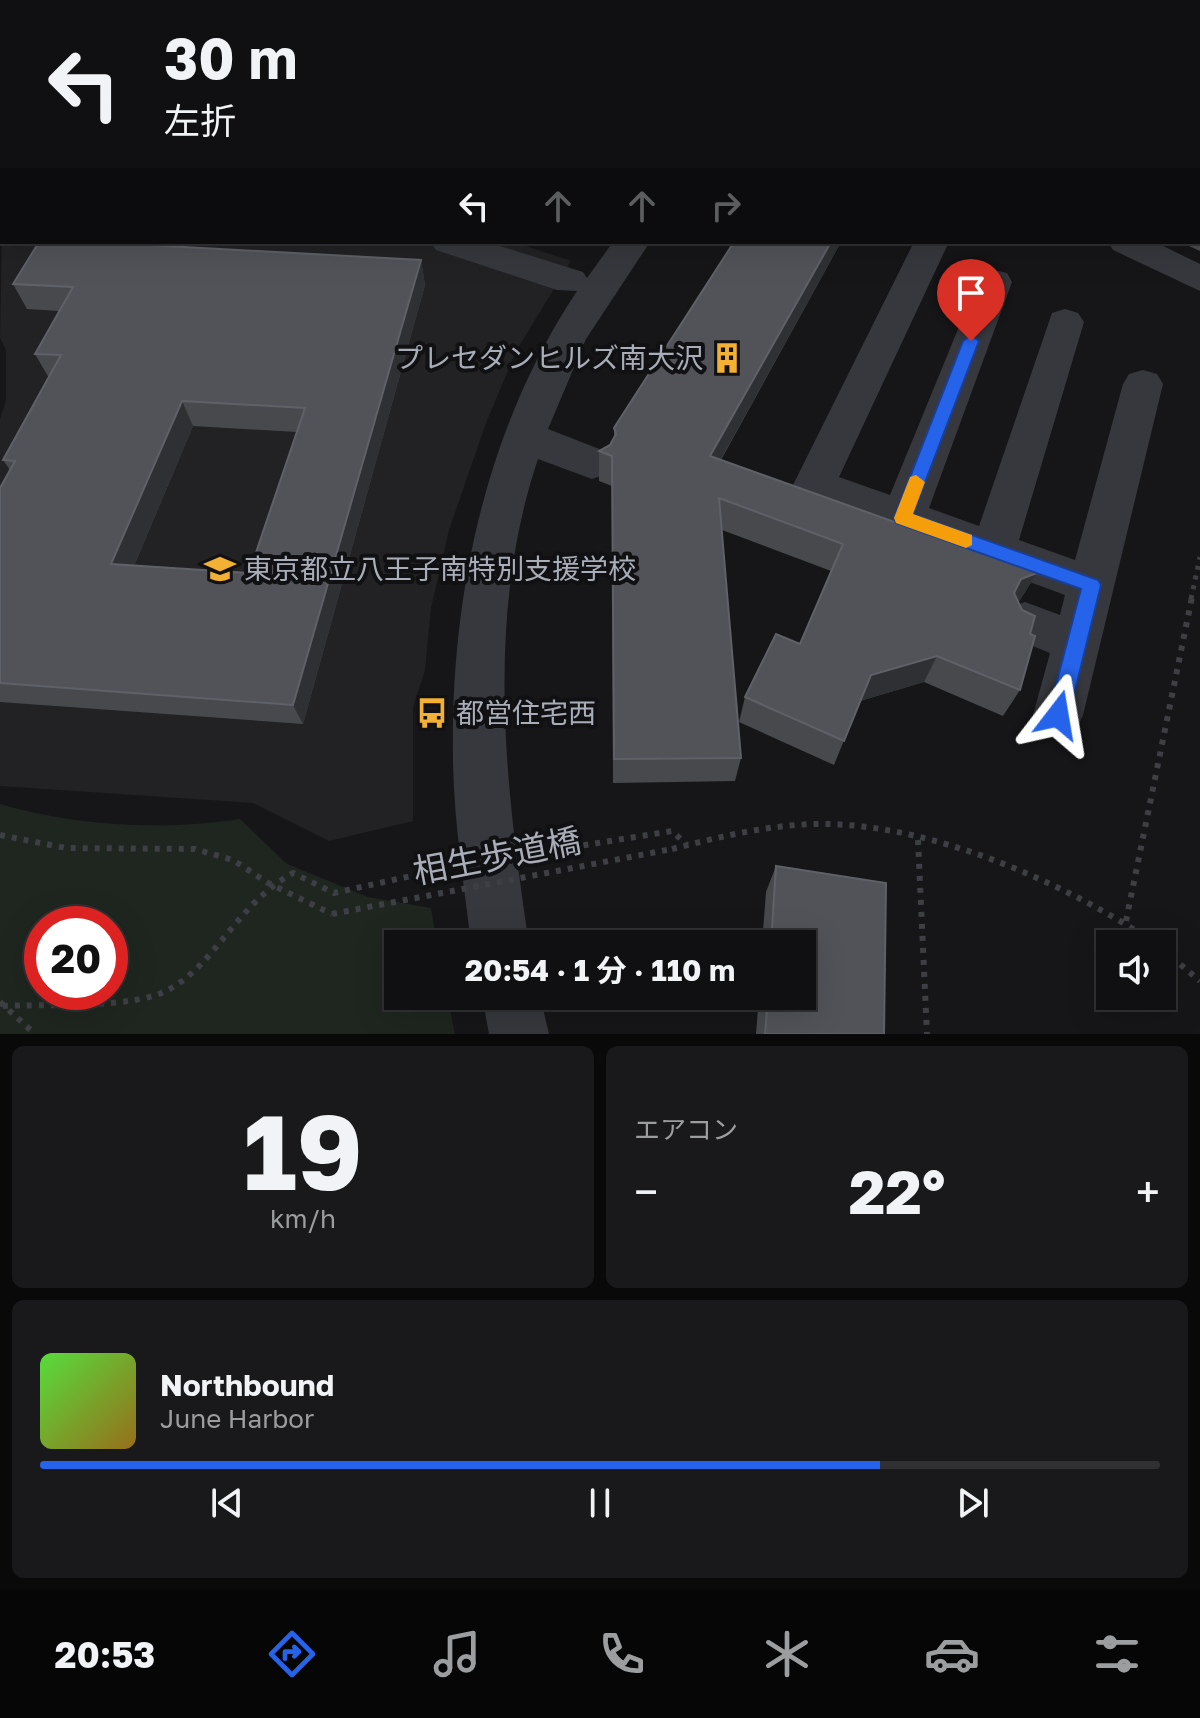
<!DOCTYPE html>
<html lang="ja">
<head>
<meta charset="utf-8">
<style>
	:root { --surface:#101012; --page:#19191b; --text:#f1f3f6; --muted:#9c9d9f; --line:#303032; --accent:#2563eb }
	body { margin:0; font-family:"Golos Text","Noto Sans JP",sans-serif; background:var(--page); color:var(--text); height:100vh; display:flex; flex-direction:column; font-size:30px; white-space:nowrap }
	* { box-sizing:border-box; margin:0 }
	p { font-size:26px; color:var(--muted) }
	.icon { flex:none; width:44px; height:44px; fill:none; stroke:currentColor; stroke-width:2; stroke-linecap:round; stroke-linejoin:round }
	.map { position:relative; height:1034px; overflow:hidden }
	.panel { display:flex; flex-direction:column; gap:12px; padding:12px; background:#09090a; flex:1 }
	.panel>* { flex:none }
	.hud { position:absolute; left:0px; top:0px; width:1200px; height:244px; box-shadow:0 8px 32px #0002,0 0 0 2px var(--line); background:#101012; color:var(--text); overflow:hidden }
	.buttons { position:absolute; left:1096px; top:930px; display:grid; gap:16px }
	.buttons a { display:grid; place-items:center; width:80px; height:80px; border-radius:0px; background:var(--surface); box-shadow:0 8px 32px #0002,0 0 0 2px var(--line); font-size:40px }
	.speed { position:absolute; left:24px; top:906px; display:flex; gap:16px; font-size:40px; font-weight:700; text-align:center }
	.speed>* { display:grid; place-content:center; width:104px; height:104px; border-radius:50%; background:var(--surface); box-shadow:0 8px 32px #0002,0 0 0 2px var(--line); line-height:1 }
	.speed .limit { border:12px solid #d22; background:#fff; color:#111 }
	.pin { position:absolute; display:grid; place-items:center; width:68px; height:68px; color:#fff; margin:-82px -34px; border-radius:50% 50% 50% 0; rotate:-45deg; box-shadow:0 0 8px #0007 }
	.pin .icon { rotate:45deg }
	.me { position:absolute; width:88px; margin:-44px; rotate:14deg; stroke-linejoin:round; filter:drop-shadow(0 0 6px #0008) }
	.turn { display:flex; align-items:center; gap:28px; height:168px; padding:0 32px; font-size:36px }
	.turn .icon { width:104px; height:104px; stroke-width:2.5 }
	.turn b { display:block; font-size:56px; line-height:68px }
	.lanes { display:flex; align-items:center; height:76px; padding:0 32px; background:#0003; justify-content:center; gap:40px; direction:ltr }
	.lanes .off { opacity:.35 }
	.big { font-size:60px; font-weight:700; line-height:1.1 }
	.panel .tile { flex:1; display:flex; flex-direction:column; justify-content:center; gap:12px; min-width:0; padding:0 28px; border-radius:12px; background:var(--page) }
	.panel .dial { align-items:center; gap:0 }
	.dial b { font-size:104px; line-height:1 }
	.song { display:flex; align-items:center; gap:24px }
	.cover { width:96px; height:96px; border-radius:12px; background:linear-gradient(135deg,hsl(110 70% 55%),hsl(40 70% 35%)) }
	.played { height:8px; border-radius:4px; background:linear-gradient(90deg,var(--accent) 75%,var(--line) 75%) }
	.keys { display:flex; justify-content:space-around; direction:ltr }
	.heat { display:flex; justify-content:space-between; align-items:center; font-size:44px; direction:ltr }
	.panel .tiles { flex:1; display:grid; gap:12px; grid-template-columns:1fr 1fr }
	.tile:last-child { grid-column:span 2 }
	.trip { position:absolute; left:384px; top:930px; width:432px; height:80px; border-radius:0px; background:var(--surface); box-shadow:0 8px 32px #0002,0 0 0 2px var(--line); font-weight:700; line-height:80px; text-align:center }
	.menu { display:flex; height:128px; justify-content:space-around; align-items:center; background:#060607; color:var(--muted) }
	.menu .icon { width:56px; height:56px }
	.menu .current { color:var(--accent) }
	.menu b { font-size:36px; color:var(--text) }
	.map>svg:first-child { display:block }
</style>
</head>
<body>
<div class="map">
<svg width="1200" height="1034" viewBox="0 0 1200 1034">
	<rect width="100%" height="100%" fill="#161618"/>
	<path fill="#222225" d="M2 233V242H514L571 261 516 351 486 423 449 530 431 608 425 670 413 707V821L329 841 253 803 0 786V419L6 400V350L0 338Z"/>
	<path fill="#1e261f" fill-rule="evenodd" d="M0 804C74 826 163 831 240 819L287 864 368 897 431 908 437 944H398V996H447L455 1034H0ZM42 924H110V992H42Z"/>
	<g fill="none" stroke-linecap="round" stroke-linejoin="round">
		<path stroke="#3d3f44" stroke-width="4" stroke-dasharray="3 4" stroke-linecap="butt" d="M949 0 961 2"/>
		<path stroke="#3d3f44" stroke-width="5" stroke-dasharray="4 6" stroke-linecap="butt" d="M1191 599 1200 557"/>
		<g stroke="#3d3f44" stroke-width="6" stroke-dasharray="5 7" stroke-linecap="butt">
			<path d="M0 835 66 848 195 849 233 860 268 883 332 914"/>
			<path d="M918 840 927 1034"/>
			<path d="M672 849C719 837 768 825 816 824 927 822 1065 882 1156 944"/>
			<path d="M536 853 672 831 687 845"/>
			<path d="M1126 921 1192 597"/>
			<path d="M1162 949 1200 981"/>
			<path d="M0 1002 35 1034"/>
			<path d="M3 1006C45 1004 133 1009 168 990 216 964 237 904 293 873L334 893 443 869"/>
		</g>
		<g fill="#37383d" fill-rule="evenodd">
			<path d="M95 0H126L94 2Z"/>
			<path d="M241 0H282L283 2H242Z"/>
			<path d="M800 0H828L799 2Z"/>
			<path d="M1176 0H1200V10L1198 2Z"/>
			<path d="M0 67H2L0 87Z"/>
			<path d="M431 242H487L583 272 587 278 613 242H650L586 339 548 429 607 452 613 463 607 474 592 479 538 459C485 617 505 783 529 944H471C464 883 454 823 453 762 450 597 485 429 577 291L557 290 436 250Z"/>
			<path d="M914 242H944L947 246 839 477 890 495 981 273 994 270 1007 273 1012 282 929 508 979 526 1052 313 1065 309 1078 313 1084 322 1019 540 1075 560 1123 384 1129 374 1143 370 1157 374 1163 384 1083 715 1076 731 1058 738 1040 731 1033 715 1050 653 1008 636 1001 622 1008 608 1025 602 1060 615 1065 595 799 497 793 485Z"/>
			<path d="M1108 242H1155L1200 264V291L1113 250Z"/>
			<path d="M482 996H540L549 1034H489Z"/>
		</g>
		<path stroke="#3d3f44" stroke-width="6" stroke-dasharray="5 7" stroke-linecap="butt" d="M332 914 672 849"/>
	</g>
	<g fill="#47494d" fill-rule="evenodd">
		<path d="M417 0H753L752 2H424Z"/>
		<path d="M1198 41H1200V251L1180 242H1198Z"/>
		<path d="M841 242 721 460 1037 573 1020 600 1018 602 1030 634 1020 690 1003 716 924 682 860 701 834 765 739 722 745 697 800 644 831 571 722 530 741 758 735 781 613 783 612 486 599 481V451L610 445 614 438V428Z"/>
		<path d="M421 260 425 285 303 724 0 702V488L10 470 3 460 49 378 35 354 59 311 27 309 13 284ZM193 426 297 432 249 573 134 566Z"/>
		<path d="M776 866 884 1034H756L759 996H802V944H762L766 892Z"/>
	</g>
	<g fill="#2f3033">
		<path d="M731 0H753L752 2H729Z"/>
		<path d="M831 242H841L706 486 710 456Z"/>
		<path d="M421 260 425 285 303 724 293 705Z"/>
		<path d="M182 401 193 426 125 587 111 564Z"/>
		<path d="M1037 573 1020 600 1005 607 1021 579Z"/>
		<path d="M937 656 924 682 860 701 871 675Z"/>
	</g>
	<g fill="#525359" stroke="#5f6168" stroke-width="2" fill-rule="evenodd">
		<path d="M112 0H211L227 2H109Z"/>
		<path d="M531 0H731L729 2H538Z"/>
		<rect x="1198" y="41" width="2" height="163"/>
		<path d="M39 242H94L421 260 293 705 0 683V488L15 461 3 460 61 355 35 354 73 287 13 284ZM182 401 305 408 249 573 111 564Z"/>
		<path d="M734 242H831L710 456 1037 573 1021 579 1014 593 1022 610 1035 616 1030 634 1035 636 1020 690 937 656 871 675 844 741 745 697 776 634 800 644 843 544 719 498 741 758 614 759 612 456 599 451 610 445 616 434 614 428Z"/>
		<path d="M776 866 886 883 884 1034H765L768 996H802V944H771Z"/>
	</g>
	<path fill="#2563eb" stroke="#184099" stroke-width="2" d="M971 335 979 341 913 514 1098 580 1101 585 1069 715 1066 721 1058 724 1051 721 1048 715 1081 589 896 523 894 518 963 341Z"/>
	<path fill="#f59e0b" d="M916 475 925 482 913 514 972 535V545L966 548 896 523 894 518 910 477Z"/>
	<defs>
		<symbol id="building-bare" viewBox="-9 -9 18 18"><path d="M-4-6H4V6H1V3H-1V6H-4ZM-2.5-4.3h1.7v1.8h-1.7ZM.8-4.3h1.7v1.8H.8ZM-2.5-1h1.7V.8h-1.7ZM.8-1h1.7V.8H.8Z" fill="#f2b134" stroke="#111113" stroke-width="2.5" paint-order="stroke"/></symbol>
		<symbol id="school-bare" viewBox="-9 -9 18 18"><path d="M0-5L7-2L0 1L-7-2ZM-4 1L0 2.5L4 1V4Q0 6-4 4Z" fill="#f2b134" stroke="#111113" stroke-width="2.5" paint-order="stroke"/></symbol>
		<symbol id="bus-bare" viewBox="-9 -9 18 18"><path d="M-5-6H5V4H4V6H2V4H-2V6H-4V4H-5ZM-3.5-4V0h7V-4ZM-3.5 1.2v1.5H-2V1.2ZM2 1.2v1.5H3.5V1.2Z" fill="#f2b134" stroke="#111113" stroke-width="2.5" paint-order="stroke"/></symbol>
	</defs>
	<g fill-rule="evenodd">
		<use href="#building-bare" x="705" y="336" width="44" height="44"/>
		<use href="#school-bare" x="198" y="547" width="44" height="44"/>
		<use href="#bus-bare" x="410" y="691" width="44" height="44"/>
	</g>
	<g text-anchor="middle" stroke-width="8" stroke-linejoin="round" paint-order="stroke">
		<g font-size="28" fill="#a8adb8" stroke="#111113" text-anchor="start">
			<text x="703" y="368" text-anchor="end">プレセダンヒルズ南大沢</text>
			<text x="244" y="579">東京都立八王子南特別支援学校</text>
			<text x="456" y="723">都営住宅西</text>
		</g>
		<g font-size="34" fill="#a8adb8" stroke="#111113">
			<text transform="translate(497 856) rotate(-11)" y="12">相生歩道橋</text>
		</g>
	</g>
</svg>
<div class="buttons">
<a><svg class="icon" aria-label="sound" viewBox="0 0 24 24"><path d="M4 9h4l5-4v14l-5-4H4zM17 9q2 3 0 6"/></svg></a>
</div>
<div class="speed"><div class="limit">20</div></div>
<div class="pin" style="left:971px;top:341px;background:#d93025"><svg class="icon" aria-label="arrive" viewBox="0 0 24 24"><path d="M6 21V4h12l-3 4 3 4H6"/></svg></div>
<svg class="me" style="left:1058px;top:715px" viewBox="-20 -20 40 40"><path d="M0-17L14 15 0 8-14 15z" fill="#2563eb" stroke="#fff" stroke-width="4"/></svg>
<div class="trip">20:54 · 1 分 · 110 m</div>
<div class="hud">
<div class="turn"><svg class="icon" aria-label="left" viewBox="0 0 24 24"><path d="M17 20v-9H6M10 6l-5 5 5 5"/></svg><div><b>30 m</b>左折</div></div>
<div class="lanes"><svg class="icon" aria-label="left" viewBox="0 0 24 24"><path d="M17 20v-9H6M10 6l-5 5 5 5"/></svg><svg class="icon off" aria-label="ahead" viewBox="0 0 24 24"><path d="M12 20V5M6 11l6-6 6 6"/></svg><svg class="icon off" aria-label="ahead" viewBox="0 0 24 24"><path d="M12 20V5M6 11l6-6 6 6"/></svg><svg class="icon off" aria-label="right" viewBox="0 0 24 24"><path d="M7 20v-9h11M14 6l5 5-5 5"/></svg></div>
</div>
</div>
<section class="panel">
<div class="tiles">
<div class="tile dial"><b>19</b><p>km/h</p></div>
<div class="tile"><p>エアコン</p>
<div class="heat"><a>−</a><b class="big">22°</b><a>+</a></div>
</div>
<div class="tile">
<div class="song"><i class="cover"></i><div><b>Northbound</b><p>June Harbor</p></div></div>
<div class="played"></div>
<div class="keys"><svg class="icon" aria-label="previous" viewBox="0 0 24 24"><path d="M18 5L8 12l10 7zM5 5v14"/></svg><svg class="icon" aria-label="pause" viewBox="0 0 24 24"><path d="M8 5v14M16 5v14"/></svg><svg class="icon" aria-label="next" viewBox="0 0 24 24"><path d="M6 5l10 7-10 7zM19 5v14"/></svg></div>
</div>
</div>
</section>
<nav class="menu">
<b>20:53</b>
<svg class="icon current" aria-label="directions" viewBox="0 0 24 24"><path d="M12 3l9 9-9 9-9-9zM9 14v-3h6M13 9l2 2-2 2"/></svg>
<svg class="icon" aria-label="music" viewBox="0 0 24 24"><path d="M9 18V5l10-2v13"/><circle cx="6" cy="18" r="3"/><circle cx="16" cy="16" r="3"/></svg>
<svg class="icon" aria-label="phone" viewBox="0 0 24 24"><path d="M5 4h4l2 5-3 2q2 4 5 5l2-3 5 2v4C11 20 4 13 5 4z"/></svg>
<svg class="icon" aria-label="climate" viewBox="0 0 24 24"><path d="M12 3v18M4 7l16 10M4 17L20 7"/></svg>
<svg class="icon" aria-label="car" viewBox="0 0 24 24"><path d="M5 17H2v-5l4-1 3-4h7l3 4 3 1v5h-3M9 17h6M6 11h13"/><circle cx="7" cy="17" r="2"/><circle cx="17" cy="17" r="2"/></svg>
<svg class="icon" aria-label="filters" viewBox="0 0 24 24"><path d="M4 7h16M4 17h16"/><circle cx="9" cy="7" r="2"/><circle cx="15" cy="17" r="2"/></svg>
</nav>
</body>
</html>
